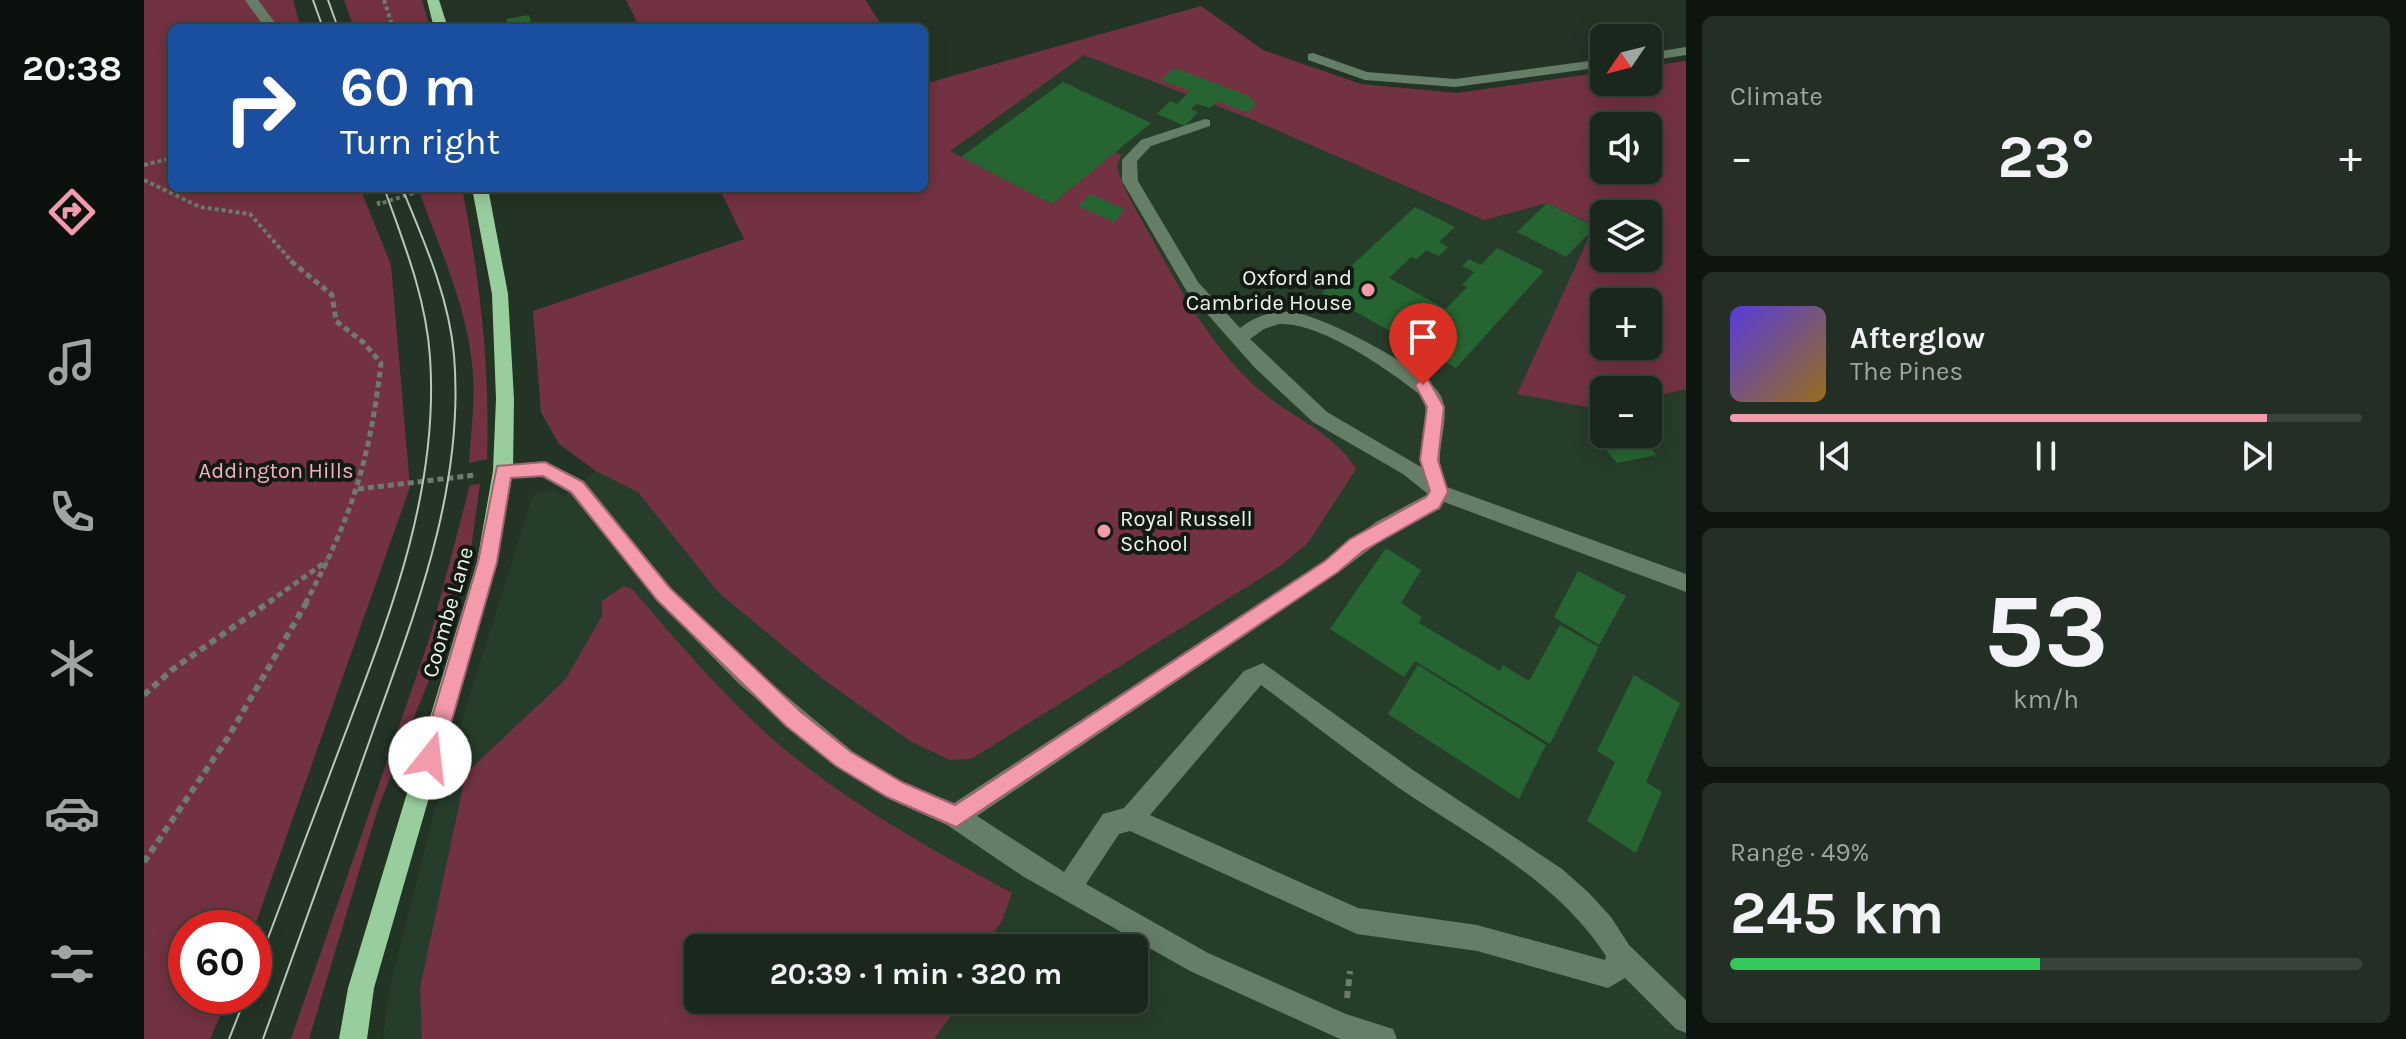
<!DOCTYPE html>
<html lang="en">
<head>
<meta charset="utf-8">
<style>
	:root { --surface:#1a271c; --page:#232f25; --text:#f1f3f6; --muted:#9fa5a3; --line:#38443b; --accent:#f39aab }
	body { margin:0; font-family:Karla,sans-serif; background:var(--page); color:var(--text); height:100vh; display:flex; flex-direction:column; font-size:30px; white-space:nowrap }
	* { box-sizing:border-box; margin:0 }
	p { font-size:26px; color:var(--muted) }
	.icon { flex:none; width:44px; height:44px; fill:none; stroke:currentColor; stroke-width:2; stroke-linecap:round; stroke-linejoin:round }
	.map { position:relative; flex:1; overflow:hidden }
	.details { display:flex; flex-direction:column; gap:16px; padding:16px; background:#0e150f; width:720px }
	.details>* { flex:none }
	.hud { position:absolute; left:24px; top:24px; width:760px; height:168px; border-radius:12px; box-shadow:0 4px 20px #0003,0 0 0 2px var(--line); background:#1a4fa0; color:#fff; overflow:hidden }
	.needle { width:52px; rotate:235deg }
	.controls { position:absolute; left:1446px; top:24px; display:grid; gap:16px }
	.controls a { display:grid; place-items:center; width:72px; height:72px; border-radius:12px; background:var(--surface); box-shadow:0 4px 20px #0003,0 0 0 2px var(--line); font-size:40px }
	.speed { position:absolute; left:24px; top:910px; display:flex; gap:16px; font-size:40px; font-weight:700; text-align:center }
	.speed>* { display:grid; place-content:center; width:104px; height:104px; border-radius:50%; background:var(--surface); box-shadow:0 4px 20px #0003,0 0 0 2px var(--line); line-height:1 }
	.speed .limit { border:12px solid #d22; background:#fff; color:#111 }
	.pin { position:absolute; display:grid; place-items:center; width:68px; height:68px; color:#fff; margin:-82px -34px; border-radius:50% 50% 50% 0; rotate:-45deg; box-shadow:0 0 8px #0007 }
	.pin .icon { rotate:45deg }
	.me { position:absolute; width:88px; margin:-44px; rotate:16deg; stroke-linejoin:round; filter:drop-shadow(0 0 6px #0008) }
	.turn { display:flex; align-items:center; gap:28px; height:168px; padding:0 40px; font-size:36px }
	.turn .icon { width:104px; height:104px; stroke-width:2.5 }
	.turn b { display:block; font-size:56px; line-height:68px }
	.big { font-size:60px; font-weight:700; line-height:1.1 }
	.details .tile { flex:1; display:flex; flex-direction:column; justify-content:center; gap:12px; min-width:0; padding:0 28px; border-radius:12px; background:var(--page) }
	.details .dial { align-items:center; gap:0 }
	.dial b { font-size:104px; line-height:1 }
	.song { display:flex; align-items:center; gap:24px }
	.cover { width:96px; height:96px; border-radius:12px; background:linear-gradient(135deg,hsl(250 70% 55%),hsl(40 70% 35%)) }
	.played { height:8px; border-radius:4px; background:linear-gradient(90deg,var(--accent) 85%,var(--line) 85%) }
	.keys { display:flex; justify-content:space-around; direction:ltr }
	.heat { display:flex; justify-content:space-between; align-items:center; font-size:44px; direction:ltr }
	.charge { height:12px; border-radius:6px; background:linear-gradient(90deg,#34c759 49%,var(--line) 0) }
	.trip { position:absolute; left:540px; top:934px; width:464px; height:80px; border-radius:12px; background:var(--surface); box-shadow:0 4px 20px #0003,0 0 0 2px var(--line); font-weight:700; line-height:80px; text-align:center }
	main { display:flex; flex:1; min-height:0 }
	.menu { display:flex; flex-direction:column; width:144px; justify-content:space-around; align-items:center; background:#0a100b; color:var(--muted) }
	.menu .icon { width:56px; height:56px }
	.menu .current { color:var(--accent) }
	.menu b { font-size:36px; color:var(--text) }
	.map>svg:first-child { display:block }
</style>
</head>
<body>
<main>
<nav class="menu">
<b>20:38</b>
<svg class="icon current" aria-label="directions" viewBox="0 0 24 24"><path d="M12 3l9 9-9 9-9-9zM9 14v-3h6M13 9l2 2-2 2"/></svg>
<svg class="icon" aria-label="music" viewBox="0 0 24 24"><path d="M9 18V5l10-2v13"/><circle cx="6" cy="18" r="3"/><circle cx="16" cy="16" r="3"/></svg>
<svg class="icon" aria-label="phone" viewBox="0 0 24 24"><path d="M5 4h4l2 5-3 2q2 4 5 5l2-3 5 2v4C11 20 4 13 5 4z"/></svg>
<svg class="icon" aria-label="climate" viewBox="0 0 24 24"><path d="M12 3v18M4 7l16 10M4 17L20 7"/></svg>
<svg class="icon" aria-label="car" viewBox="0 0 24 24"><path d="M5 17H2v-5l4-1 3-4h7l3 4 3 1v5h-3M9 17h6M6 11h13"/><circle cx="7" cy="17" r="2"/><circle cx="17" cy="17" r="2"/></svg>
<svg class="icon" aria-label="filters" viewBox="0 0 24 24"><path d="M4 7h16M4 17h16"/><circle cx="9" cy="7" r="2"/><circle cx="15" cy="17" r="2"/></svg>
</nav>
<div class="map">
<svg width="1542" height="1039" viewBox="0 0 1542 1039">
	<rect width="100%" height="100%" fill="#233425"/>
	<path fill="#263d29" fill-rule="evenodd" d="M1087 27 1119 50 1217 84 1313 93 1460 72V82H1504V66L1542 61V1039H239L246 986 297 787 389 495 411 489 419 497 452 471 415 444 397 412 389 311 780 188V168L940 55ZM1460 126H1504V170H1460ZM1460 214H1504V258H1460ZM1460 302H1504V346H1460ZM1460 390H1504V434H1460ZM554 948H990V1000H554Z"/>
	<g fill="#733242" fill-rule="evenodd">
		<path d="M0 0H149L157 28H28V188H216L247 265 266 487 110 928H42V996H85L66 1039H0Z"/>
		<path d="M200 0H278L286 28H210Z"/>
		<path d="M482 0H721L740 28H496Z"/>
		<path d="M1057 6 1119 50 1217 84 1313 93 1460 72V82H1504V66L1542 61V389L1504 398V390H1460V408L1454 409 1373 394 1450 226 1403 203 1340 220 1107 119 940 55 806 151 908 204 971 152 977 155 973 167C980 191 993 212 1005 233 1037 291 1070 354 1123 396 1153 420 1192 435 1212 469L1164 543 1136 566 827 759 806 760 766 741 679 679 575 593 494 492 452 471 415 444 397 412 389 311 600 239 575 188H780V84ZM1460 126H1504V170H1460ZM1460 214H1504V258H1460ZM1460 302H1504V346H1460Z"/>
		<path d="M274 188H318C336 281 346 364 343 459L325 463C327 430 332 397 328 364 322 303 294 245 274 188Z"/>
		<path d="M336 484 327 549 297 650 234 808 165 1039H147L286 637 326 485Z"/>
		<path d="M480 586 488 589C527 634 565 679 608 720 683 792 777 844 868 893L857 923 837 948H554V1000H808L806 1017 790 1039H278L276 988 322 773 421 680 458 616V601Z"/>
	</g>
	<g fill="#266531">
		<path d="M385 15 389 28H365L362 19Z"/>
		<path d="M1031 68 1107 97 1105 99 1113 103 1104 113 1073 101 1066 108 1053 104 1047 109 1054 112 1041 126 1013 114 1026 101 1033 104 1046 91 1017 80Z"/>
		<path d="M919 82 1007 123 908 204 817 157Z"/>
		<path d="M946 194 981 209 970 222 934 206Z"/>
		<path d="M1403 203 1451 227 1422 257 1373 232Z"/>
		<path d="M1271 207 1311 227 1295 242 1304 247 1295 256 1282 250 1273 259 1267 257 1245 278 1302 309 1323 287 1318 285 1330 272 1318 266 1325 259 1337 265 1353 248 1400 271 1312 368 1178 293Z"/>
		<path d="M1468 434H1494L1513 455 1473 463 1452 438Z"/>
		<path d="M1242 548 1277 570 1257 603 1278 617 1275 623 1356 671 1359 665 1385 681 1416 625 1455 647 1406 744 1271 661 1260 677 1186 629Z"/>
		<path d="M1434 571 1482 596 1455 645 1410 617Z"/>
		<path d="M1274 665 1402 745 1375 799 1244 714Z"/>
		<path d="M1490 675 1536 703 1502 782 1518 792 1492 853 1443 821 1471 762 1453 751Z"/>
	</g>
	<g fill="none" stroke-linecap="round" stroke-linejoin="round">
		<g stroke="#6d7c6f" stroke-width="4" stroke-dasharray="4 3" stroke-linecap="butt">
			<path d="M240 0 249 28"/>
			<path d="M0 165 28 158"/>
			<path d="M0 180 56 207 106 214 149 263"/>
			<path d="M234 201 235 204 269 193 268 189"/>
		</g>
		<g stroke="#6d7c6f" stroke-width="5" stroke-dasharray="6 4" stroke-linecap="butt">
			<path d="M147 261 188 295 192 321 220 343 237 363C226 459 208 517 162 602"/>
			<path d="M214 489 332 475"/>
			<path d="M125 602 183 561"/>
		</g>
		<g stroke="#6d7c6f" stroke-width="6" stroke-dasharray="7 5" stroke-linecap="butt">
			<path d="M0 695 29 669 128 600"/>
			<path d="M0 862 83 739 164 600"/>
			<path d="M1203 998 1206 971"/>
		</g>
		<g fill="#657e67" fill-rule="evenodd">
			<path d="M101 0H114L135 28H121Z"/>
			<path d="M1542 47V55L1504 61V53Z"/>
			<path d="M1169 53 1223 72 1311 79 1460 59V67L1311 87 1221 80 1164 60V54Z"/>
			<path d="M1061 119 1066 120V126L1007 146 993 161 994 181 1054 282 1096 328C1110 317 1129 310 1148 312 1177 315 1285 370 1297 396 1306 415 1296 437 1296 457 1295 467 1300 477 1303 487L1542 574V592L1300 502 1296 509 1246 534 1195 572 833 816 920 872 959 814 980 808 1100 671 1119 663 1269 770 1418 869 1444 892 1467 917 1485 945 1542 1000V1033L1532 1029 1481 978 1464 988 1333 951 1213 934 986 831 975 834 942 884 1064 953 1202 1014 1249 1029 1253 1039H1196L1046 971 880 877 803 825 743 798 692 767 594 683 513 600 426 493 398 477 352 476 349 471 352 466 401 461 440 481 527 588 610 669 708 751 759 782 810 803 1181 560 1232 522 1284 494 1259 474 1169 422 1111 368 1042 290 978 181V160L997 140ZM1135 324C1176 322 1242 368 1274 393 1292 413 1274 443 1277 467L1183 412 1106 339 1120 329ZM1117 685C1163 719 1208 755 1255 788 1328 838 1412 879 1462 956L1461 960 1333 925 1214 908 1006 815Z"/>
		</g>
		<g fill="#98ce9d" fill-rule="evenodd">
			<path d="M283 0H295L304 28H290Z"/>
			<path d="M328 188H344L364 294 370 399 369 471 353 562 230 988 223 1039H195L204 988 333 562 349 471 352 399 348 294Z"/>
		</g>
		<g stroke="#bac7bb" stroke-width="2">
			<path d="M169 0 179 28"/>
			<path d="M184 0 194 28"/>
			<path d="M110 975C141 892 173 809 204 726 249 607 295 486 286 357 282 298 260 243 240 188"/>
			<path d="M85 1039 102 996"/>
			<path d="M119 1039C156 936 193 834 229 731 272 610 321 486 310 355 305 297 280 241 258 188"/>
		</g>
	</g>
	<path fill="#f39aab" stroke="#9e646f" stroke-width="2" d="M1279 379 1285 381 1300 407 1294 460 1304 492 1295 508 1219 551 1194 572 812 827 743 797 692 766 642 726 513 600 427 492 399 476 367 478 353 562 297 758 294 765 286 769 279 765 276 758 334 562 353 466 401 462 439 482 526 588 657 712 707 752 758 782 811 805 1181 561 1206 539 1282 497 1286 491 1276 460 1283 407 1271 385Z"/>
	<g fill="#f39aab" stroke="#121a13" stroke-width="3">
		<circle cx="1224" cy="290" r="8"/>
		<circle cx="960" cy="531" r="8"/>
	</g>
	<g text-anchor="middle" stroke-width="8" stroke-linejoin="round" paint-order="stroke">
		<g font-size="22" fill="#eaf6eb" stroke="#121a13" text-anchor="end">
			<text x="1208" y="285">Oxford and<tspan x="1208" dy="25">Cambride House</tspan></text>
			<text x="976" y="526" text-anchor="start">Royal Russell<tspan x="976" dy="25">School</tspan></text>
		</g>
		<g font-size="22" fill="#f3b0bb" stroke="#121a13">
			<text x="132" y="478">Addington Hills</text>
		</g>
		<g font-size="22" fill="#eaf6eb" stroke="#121a13">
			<text transform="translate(303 612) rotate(-74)" y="8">Coombe Lane</text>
		</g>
	</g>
</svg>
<div class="controls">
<a><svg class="needle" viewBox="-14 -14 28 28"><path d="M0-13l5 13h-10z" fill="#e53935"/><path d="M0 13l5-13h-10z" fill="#9fa5a3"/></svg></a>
<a><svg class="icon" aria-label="sound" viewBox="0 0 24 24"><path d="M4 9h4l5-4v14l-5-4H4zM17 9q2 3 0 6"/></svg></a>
<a><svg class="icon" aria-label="layers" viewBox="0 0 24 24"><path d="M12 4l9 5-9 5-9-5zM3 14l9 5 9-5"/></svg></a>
<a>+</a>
<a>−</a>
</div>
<div class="speed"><div class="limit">60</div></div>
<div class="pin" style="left:1279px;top:385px;background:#d93025"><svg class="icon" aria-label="arrive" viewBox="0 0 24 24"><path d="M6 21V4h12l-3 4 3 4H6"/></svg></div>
<svg class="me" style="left:286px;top:758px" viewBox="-20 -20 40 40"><circle r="19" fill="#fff"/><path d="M0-13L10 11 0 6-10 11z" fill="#f39aab"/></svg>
<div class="trip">20:39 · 1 min · 320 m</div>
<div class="hud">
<div class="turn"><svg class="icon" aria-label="right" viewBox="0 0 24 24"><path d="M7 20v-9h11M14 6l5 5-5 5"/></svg><div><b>60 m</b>Turn right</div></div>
</div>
</div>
<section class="details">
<div class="tile"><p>Climate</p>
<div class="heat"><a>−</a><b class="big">23°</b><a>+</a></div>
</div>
<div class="tile">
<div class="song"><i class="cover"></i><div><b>Afterglow</b><p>The Pines</p></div></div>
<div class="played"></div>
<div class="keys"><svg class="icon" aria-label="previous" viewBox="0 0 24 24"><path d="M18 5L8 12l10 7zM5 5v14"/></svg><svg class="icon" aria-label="pause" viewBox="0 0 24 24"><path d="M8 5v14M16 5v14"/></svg><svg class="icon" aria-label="next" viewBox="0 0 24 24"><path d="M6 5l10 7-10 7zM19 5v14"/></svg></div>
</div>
<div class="tile dial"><b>53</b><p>km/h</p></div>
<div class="tile"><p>Range · 49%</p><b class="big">245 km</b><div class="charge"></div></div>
</section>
</main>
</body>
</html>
